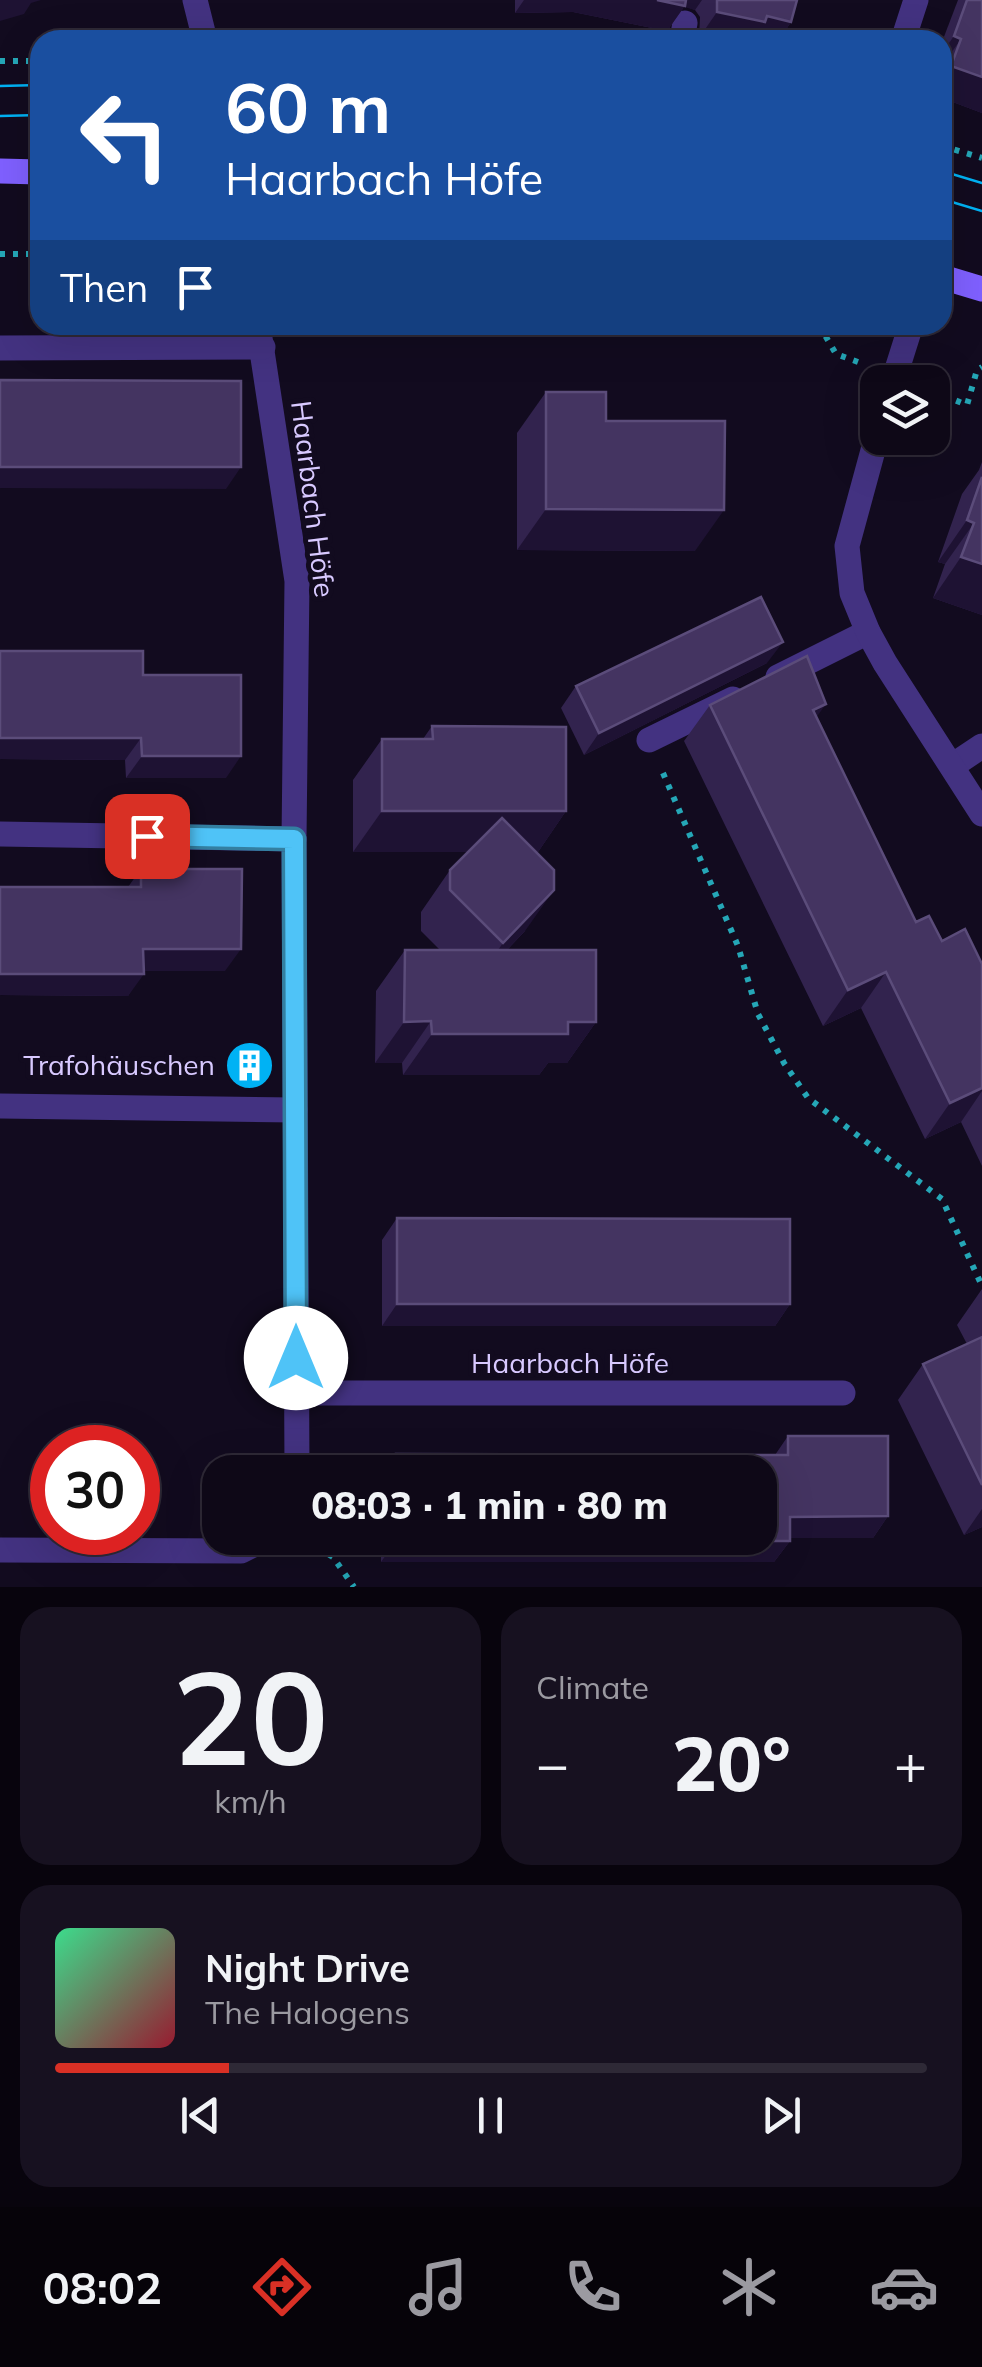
<!DOCTYPE html>
<html lang="en">
<head>
<meta charset="utf-8">
<style>
	:root { --surface:#0e0817; --page:#171120; --text:#f1f3f6; --muted:#9b9aa1; --line:#2e2936; --accent:#d93025 }
	body { margin:0; font-family:Mulish,sans-serif; background:var(--page); color:var(--text); height:100vh; display:flex; flex-direction:column; font-size:38px; white-space:nowrap }
	* { box-sizing:border-box; margin:0 }
	p { font-size:32px; color:var(--muted) }
	.icon { flex:none; width:55px; height:55px; fill:none; stroke:currentColor; stroke-width:2; stroke-linecap:round; stroke-linejoin:round }
	.map { position:relative; height:1587px; overflow:hidden }
	.details { display:flex; flex-direction:column; gap:20px; padding:20px; background:#08040d; flex:1 }
	.details>* { flex:none }
	.hud { position:absolute; left:30px; top:30px; width:922px; height:305px; border-radius:30px; box-shadow:0 10px 40px #0002,0 0 0 2px var(--line); background:#1a4fa0; color:#fff; overflow:hidden }
	.buttons { position:absolute; left:860px; top:365px; display:grid; gap:20px }
	.buttons a { display:grid; place-items:center; width:90px; height:90px; border-radius:20px; background:var(--surface); box-shadow:0 10px 40px #0002,0 0 0 2px var(--line); font-size:50px }
	.speed { position:absolute; left:30px; top:1425px; display:flex; gap:20px; font-size:50px; font-weight:700; text-align:center }
	.speed>* { display:grid; place-content:center; width:130px; height:130px; border-radius:50%; background:var(--surface); box-shadow:0 10px 40px #0002,0 0 0 2px var(--line); line-height:1 }
	.speed .limit { border:15px solid #d22; background:#fff; color:#111 }
	.pin { position:absolute; display:grid; place-items:center; width:85px; height:85px; color:#fff; margin:-42px; border-radius:20px; box-shadow:0 5px 15px #0006 }
	.me { position:absolute; width:110px; margin:-55px; rotate:0deg; stroke-linejoin:round; filter:drop-shadow(0 0 8px #0008) }
	.turn { display:flex; align-items:center; gap:35px; height:210px; padding:0 30px; font-size:45px }
	.turn .icon { width:130px; height:130px; stroke-width:2.5 }
	.turn b { display:block; font-size:70px; line-height:85px }
	.then { display:flex; align-items:center; height:95px; padding:0 30px; background:#0003; gap:20px; font-size:38px }
	.big { font-size:75px; font-weight:800; line-height:1.1 }
	.details .tile { flex:1; display:flex; flex-direction:column; justify-content:center; gap:15px; min-width:0; padding:0 35px; border-radius:30px; background:var(--page) }
	.details .dial { align-items:center; gap:0 }
	.dial b { font-size:130px; line-height:1 }
	.song { display:flex; align-items:center; gap:30px }
	.cover { width:120px; height:120px; border-radius:15px; background:linear-gradient(135deg,hsl(150 70% 55%),hsl(350 70% 35%)) }
	.played { height:10px; border-radius:5px; background:linear-gradient(90deg,var(--accent) 20%,var(--line) 20%) }
	.keys { display:flex; justify-content:space-around; direction:ltr }
	.heat { display:flex; justify-content:space-between; align-items:center; font-size:55px; direction:ltr }
	.details .tiles { flex:1; display:grid; gap:20px; grid-template-columns:1fr 1fr }
	.tile:last-child { grid-column:span 2 }
	.trip { position:absolute; left:202px; top:1455px; width:575px; height:100px; border-radius:30px; background:var(--surface); box-shadow:0 10px 40px #0002,0 0 0 2px var(--line); font-weight:800; line-height:100px; text-align:center }
	.tabs { display:flex; height:160px; justify-content:space-around; align-items:center; background:#060309; color:var(--muted) }
	.tabs .icon { width:70px; height:70px }
	.tabs .on { color:var(--accent) }
	.tabs b { font-size:45px; color:var(--text) }
	.map>svg:first-child { display:block }
</style>
</head>
<body>
<div class="map">
<svg width="982" height="1587" viewBox="0 0 982 1587">
	<rect width="100%" height="100%" fill="#120b1f"/>
	<g fill="none" stroke-linecap="round" stroke-linejoin="round">
		<g stroke="#25a7b7" stroke-width="6" stroke-dasharray="5 8" stroke-linecap="butt">
			<path d="M0 61H40"/>
			<path d="M942 146 982 158"/>
			<path d="M0 254H40"/>
			<path d="M819 325 836 354 858 362"/>
			<path d="M932 391 967 405 977 370 982 367"/>
			<path d="M663 773 738 946 758 1014 784 1063 808 1098 942 1199 982 1286"/>
			<path d="M306 1541 333 1557 354 1587"/>
		</g>
		<g stroke="#433281" stroke-width="25">
			<path d="M682 40 685 23"/>
			<path d="M903 40 916 0"/>
			<path d="M778 677 868 632"/>
			<path d="M649 740 733 699"/>
			<path d="M952 766 982 746"/>
		</g>
		<g stroke="#433281" stroke-width="25">
			<path d="M195 0 205 40"/>
			<path d="M258 325 297 581 294 839 297 1472"/>
			<path d="M0 348 263 347"/>
			<path d="M893 382 911 325"/>
			<path d="M878 432 847 546 852 593 868 632 885 663 982 814"/>
			<path d="M0 834 294 839"/>
			<path d="M0 1106 295 1110"/>
			<path d="M297 1393H843"/>
			<path d="M0 1550 241 1551 267 1538"/>
		</g>
		<g stroke="#7f60ff" stroke-width="25">
			<path d="M0 171 40 172"/>
			<path d="M942 277 982 289"/>
		</g>
		<g stroke="#00b2f4" stroke-width="2.5">
			<path d="M0 86 40 85"/>
			<path d="M0 116 40 115"/>
			<path d="M942 171 982 183"/>
			<path d="M942 199 982 211"/>
		</g>
	</g>
	<g fill="#32234e">
		<path d="M515 0H797L791 22 779 40H711L699 38 700 17 695 10 687 7H684L667 31 573 12 515 13Z"/>
		<path d="M958 0H982V113L942 98V42Z"/>
		<path d="M546 392 606 421 695 551 517 550V433Z"/>
		<path d="M982 462V615L933 598 945 564 938 562 962 494 979 470Z"/>
		<path d="M0 651 143 675 226 778H126L125 760 0 759Z"/>
		<path d="M767 663 584 755 561 708 576 686Z"/>
		<path d="M710 705 816 717 916 922 942 941 982 964V1166L961 1122 925 1139 861 1008 823 1026 684 741Z"/>
		<path d="M432 726 566 811 538 852H536L525 931 507 950 596 1022 567 1063H548L539 1075H403L402 1063H375L376 991 405 950H440L421 931V912L450 870 468 852H353V780L382 739H423Z"/>
		<path d="M141 869 225 971H143L128 996 0 995V887H128Z"/>
		<path d="M397 1218 790 1304 775 1326H382V1240Z"/>
		<path d="M982 1289V1527L964 1535 898 1400 923 1364 967 1344 957 1325Z"/>
		<path d="M788 1436 888 1516 873 1538H790V1541L774 1562H381V1538H760V1472H384L396 1454 775 1455Z"/>
	</g>
	<g fill="#1e1233">
		<path d="M0 0H41L31 3 24 14 0 21Z"/>
		<path d="M524 0H702L695 10 684 7 667 31 573 12 515 13Z"/>
		<path d="M717 12 767 16 791 22 779 40H711L699 38Z"/>
		<path d="M954 36 961 39 942 66V53Z"/>
		<path d="M951 66 982 77V113L942 98V78Z"/>
		<path d="M0 467H241L226 489 0 488Z"/>
		<path d="M546 509 724 510 695 551 517 550Z"/>
		<path d="M967 520 974 523 945 564 938 562Z"/>
		<path d="M961 557 982 564V615L933 598Z"/>
		<path d="M783 642 767 663 584 755 599 733Z"/>
		<path d="M826 704 800 740 813 710Z"/>
		<path d="M0 738H141L125 760 0 759Z"/>
		<path d="M142 756H241L226 778H126Z"/>
		<path d="M382 811H566L538 852H353Z"/>
		<path d="M554 890 525 931 474 984 503 943Z"/>
		<path d="M143 949H241L225 971H128Z"/>
		<path d="M886 972 861 1008 823 1026 848 990Z"/>
		<path d="M0 974H144L128 996 0 995Z"/>
		<path d="M431 1021 402 1063H375L404 1022Z"/>
		<path d="M568 1022H596L567 1063H548L539 1075H403L432 1034Z"/>
		<path d="M982 1088V1091L961 1122 925 1139 950 1103Z"/>
		<path d="M397 1304H790L775 1326H382Z"/>
		<path d="M982 1509V1527L964 1535Z"/>
		<path d="M888 1516 873 1538H775L790 1517Z"/>
		<path d="M396 1541H790L774 1562H381Z"/>
	</g>
	<g fill="#443461" stroke="#5b4c7a" stroke-width="2.5">
		<path d="M657 0H686L685 6Z"/>
		<path d="M717 0H797L791 22 767 16 765 22 717 12Z"/>
		<path d="M967 0H982V77L951 66 961 39 954 36Z"/>
		<path d="M0 380 241 381V467H0Z"/>
		<path d="M546 392H606V421H725L724 510 546 509Z"/>
		<path d="M982 477V564L961 557 974 523 967 520Z"/>
		<path d="M761 597 783 642 599 733 576 686Z"/>
		<path d="M0 651H143V675H241V756H142L141 738H0Z"/>
		<path d="M807 656 826 704 813 710 916 922 929 916 942 941 965 929 982 964V1088L950 1103 886 972 848 990 710 705Z"/>
		<path d="M432 726 566 727V811H382V739H433Z"/>
		<path d="M502 818 554 870V890L503 943 450 890V870Z"/>
		<path d="M141 869H242L241 949H143L144 974H0V887H141Z"/>
		<path d="M405 950H596V1022H568V1034H432L431 1021 404 1022Z"/>
		<path d="M397 1218 790 1219V1304H397Z"/>
		<path d="M982 1337V1485L923 1364Z"/>
		<path d="M788 1436H888V1516L790 1517V1541H396V1538H760V1472H396V1454L788 1455Z"/>
	</g>
	<g fill="none" stroke-linecap="round" stroke-linejoin="round">
		<defs>
			<path id="route" d="M147 836 294 839 296 1358"/>
		</defs>
		<use href="#route" stroke="#337fa1" stroke-width="25"/>
		<use href="#route" stroke="#4fc3f7" stroke-width="18"/>
	</g>
	<defs>
		<symbol id="building-disc" viewBox="-11 -11 22 22"><circle r="9.5" fill="#00b2f4" stroke="#120b1f"/><path d="M-4-6H4V6H1V3H-1V6H-4ZM-2.5-4.3h1.7v1.8h-1.7ZM.8-4.3h1.7v1.8H.8ZM-2.5-1h1.7V.8h-1.7ZM.8-1h1.7V.8H.8Z" fill="#fff"/></symbol>
	</defs>
	<g fill-rule="evenodd">
		<use href="#building-disc" x="222" y="1038" width="55" height="55"/>
	</g>
	<g text-anchor="middle" stroke-width="10" stroke-linejoin="round" paint-order="stroke">
		<g font-size="28" fill="#d8c9ff" stroke="#120b1f">
			<text transform="translate(313 499) rotate(83)" y="10">Haarbach Höfe</text>
			<text x="570" y="1373">Haarbach Höfe</text>
		</g>
		<g font-size="28" fill="#d8c9ff" stroke="#120b1f" text-anchor="end">
			<text x="215" y="1075">Trafohäuschen</text>
		</g>
	</g>
</svg>
<div class="buttons">
<a><svg class="icon" aria-label="layers" viewBox="0 0 24 24"><path d="M12 4l9 5-9 5-9-5zM3 14l9 5 9-5"/></svg></a>
</div>
<div class="speed"><div class="limit">30</div></div>
<div class="pin" style="left:147px;top:836px;background:#d93025"><svg class="icon" aria-label="arrive" viewBox="0 0 24 24"><path d="M6 21V4h12l-3 4 3 4H6"/></svg></div>
<svg class="me" style="left:296px;top:1358px" viewBox="-20 -20 40 40"><circle r="19" fill="#fff"/><path d="M0-13L10 11 0 6-10 11z" fill="#4fc3f7"/></svg>
<div class="trip">08:03 · 1 min · 80 m</div>
<div class="hud">
<div class="turn"><svg class="icon" aria-label="left" viewBox="0 0 24 24"><path d="M17 20v-9H6M10 6l-5 5 5 5"/></svg><div><b>60 m</b>Haarbach Höfe</div></div>
<div class="then">Then<svg class="icon" aria-label="arrive" viewBox="0 0 24 24"><path d="M6 21V4h12l-3 4 3 4H6"/></svg></div>
</div>
</div>
<section class="details">
<div class="tiles">
<div class="tile dial"><b>20</b><p>km/h</p></div>
<div class="tile"><p>Climate</p>
<div class="heat"><a>−</a><b class="big">20°</b><a>+</a></div>
</div>
<div class="tile">
<div class="song"><i class="cover"></i><div><b>Night Drive</b><p>The Halogens</p></div></div>
<div class="played"></div>
<div class="keys"><svg class="icon" aria-label="previous" viewBox="0 0 24 24"><path d="M18 5L8 12l10 7zM5 5v14"/></svg><svg class="icon" aria-label="pause" viewBox="0 0 24 24"><path d="M8 5v14M16 5v14"/></svg><svg class="icon" aria-label="next" viewBox="0 0 24 24"><path d="M6 5l10 7-10 7zM19 5v14"/></svg></div>
</div>
</div>
</section>
<nav class="tabs">
<b>08:02</b>
<svg class="icon on" aria-label="directions" viewBox="0 0 24 24"><path d="M12 3l9 9-9 9-9-9zM9 14v-3h6M13 9l2 2-2 2"/></svg>
<svg class="icon" aria-label="music" viewBox="0 0 24 24"><path d="M9 18V5l10-2v13"/><circle cx="6" cy="18" r="3"/><circle cx="16" cy="16" r="3"/></svg>
<svg class="icon" aria-label="phone" viewBox="0 0 24 24"><path d="M5 4h4l2 5-3 2q2 4 5 5l2-3 5 2v4C11 20 4 13 5 4z"/></svg>
<svg class="icon" aria-label="climate" viewBox="0 0 24 24"><path d="M12 3v18M4 7l16 10M4 17L20 7"/></svg>
<svg class="icon" aria-label="car" viewBox="0 0 24 24"><path d="M5 17H2v-5l4-1 3-4h7l3 4 3 1v5h-3M9 17h6M6 11h13"/><circle cx="7" cy="17" r="2"/><circle cx="17" cy="17" r="2"/></svg>
</nav>
</body>
</html>
